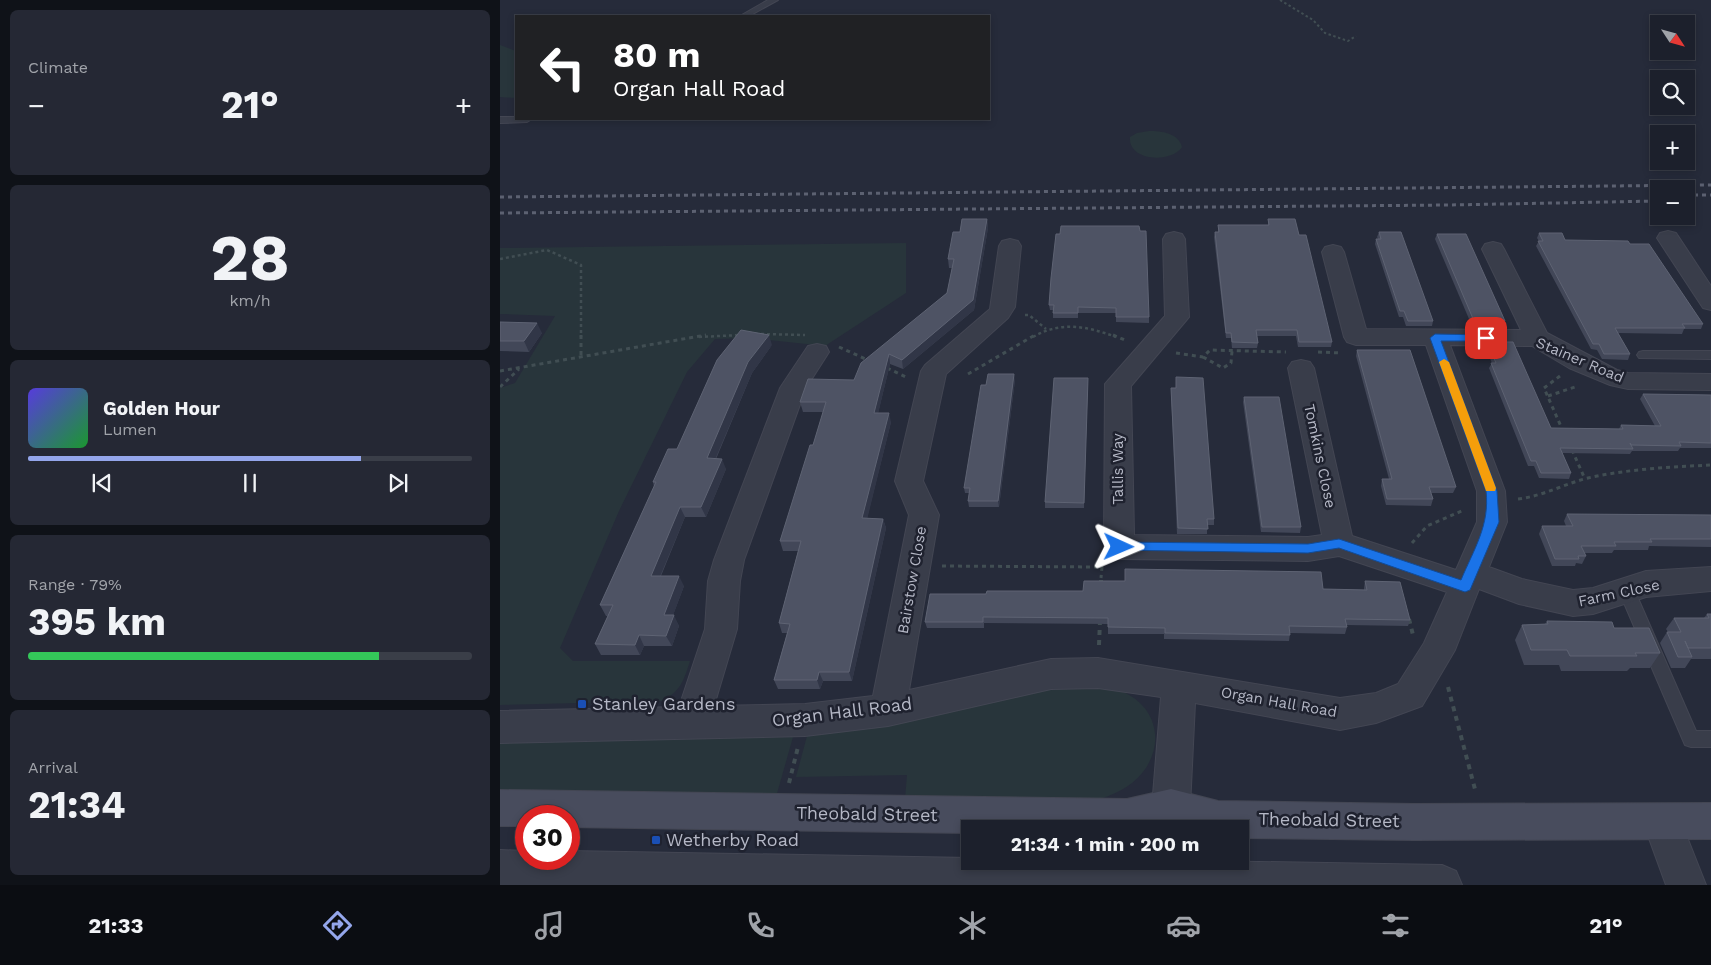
<!DOCTYPE html>
<html lang="en">
<head>
<meta charset="utf-8">
<style>
	:root { --surface:#1c202c; --page:#252834; --text:#f1f3f6; --muted:#a0a3a9; --line:#3a3e48; --accent:#94a6eb }
	body { margin:0; font-family:"Work Sans",sans-serif; background:var(--page); color:var(--text); height:100vh; display:flex; flex-direction:column; font-size:19px; white-space:nowrap }
	* { box-sizing:border-box; margin:0 }
	p { font-size:16px; color:var(--muted) }
	.icon { flex:none; width:28px; height:28px; fill:none; stroke:currentColor; stroke-width:2; stroke-linecap:round; stroke-linejoin:round }
	.map { position:relative; flex:1; overflow:hidden }
	.details { display:flex; flex-direction:column; gap:10px; padding:10px; background:#0f1218; width:500px }
	.details>* { flex:none }
	.banner { position:absolute; left:15px; top:15px; width:475px; height:105px; border-radius:0px; box-shadow:0 2px 8px #0003,0 0 0 1px var(--line); background:#202124; color:#fff; overflow:hidden }
	.needle { width:32px; rotate:126deg }
	.fabs { position:absolute; left:1150px; top:15px; display:grid; gap:10px }
	.fabs a { display:grid; place-items:center; width:45px; height:45px; border-radius:0px; background:var(--surface); box-shadow:0 2px 8px #0003,0 0 0 1px var(--line); font-size:25px }
	.speed { position:absolute; left:15px; top:805px; display:flex; gap:10px; font-size:25px; font-weight:700; text-align:center }
	.speed>* { display:grid; place-content:center; width:65px; height:65px; border-radius:50%; background:var(--surface); box-shadow:0 2px 8px #0003,0 0 0 1px var(--line); line-height:1 }
	.speed .limit { border:8px solid #d22; background:#fff; color:#111 }
	.pin { position:absolute; display:grid; place-items:center; width:42px; height:42px; color:#fff; margin:-21px; border-radius:10px; box-shadow:0 2px 8px #0006 }
	.me { position:absolute; width:55px; margin:-28px; rotate:91deg; stroke-linejoin:round; filter:drop-shadow(0 0 4px #0008) }
	.turn { display:flex; align-items:center; gap:18px; height:105px; padding:0 15px; font-size:22px }
	.turn .icon { width:65px; height:65px; stroke-width:2.5 }
	.turn b { display:block; font-size:35px; line-height:42px }
	.big { font-size:38px; font-weight:700; line-height:1.1 }
	.details .tile { flex:1; display:flex; flex-direction:column; justify-content:center; gap:8px; min-width:0; padding:0 18px; border-radius:8px; background:var(--page) }
	.details .dial { align-items:center; gap:0 }
	.dial b { font-size:65px; line-height:1 }
	.song { display:flex; align-items:center; gap:15px }
	.cover { width:60px; height:60px; border-radius:8px; background:linear-gradient(135deg,hsl(250 70% 55%),hsl(130 70% 35%)) }
	.played { height:5px; border-radius:2px; background:linear-gradient(90deg,var(--accent) 75%,var(--line) 75%) }
	.keys { display:flex; justify-content:space-around; direction:ltr }
	.heat { display:flex; justify-content:space-between; align-items:center; font-size:28px; direction:ltr }
	.charge { height:8px; border-radius:4px; background:linear-gradient(90deg,#34c759 79%,var(--line) 0) }
	.trip { position:absolute; left:461px; top:820px; width:288px; height:50px; border-radius:0px; background:var(--surface); box-shadow:0 2px 8px #0003,0 0 0 1px var(--line); font-weight:700; line-height:50px; text-align:center }
	.tabs { display:flex; height:80px; justify-content:space-around; align-items:center; background:#0b0d12; color:var(--muted) }
	.tabs .icon { width:35px; height:35px }
	.tabs .on { color:var(--accent) }
	.tabs b { font-size:22px; color:var(--text) }
	main { display:flex; flex:1; min-height:0 }
	.map>svg:first-child { display:block }
</style>
</head>
<body>
<main>
<section class="details">
<div class="tile"><p>Climate</p>
<div class="heat"><a>−</a><b class="big">21°</b><a>+</a></div>
</div>
<div class="tile dial"><b>28</b><p>km/h</p></div>
<div class="tile">
<div class="song"><i class="cover"></i><div><b>Golden Hour</b><p>Lumen</p></div></div>
<div class="played"></div>
<div class="keys"><svg class="icon" aria-label="previous" viewBox="0 0 24 24"><path d="M18 5L8 12l10 7zM5 5v14"/></svg><svg class="icon" aria-label="pause" viewBox="0 0 24 24"><path d="M8 5v14M16 5v14"/></svg><svg class="icon" aria-label="next" viewBox="0 0 24 24"><path d="M6 5l10 7-10 7zM19 5v14"/></svg></div>
</div>
<div class="tile"><p>Range · 79%</p><b class="big">395 km</b><div class="charge"></div></div>
<div class="tile"><p>Arrival</p><b class="big">21:34</b></div>
</section>
<div class="map">
<svg width="1211" height="885" viewBox="0 0 1211 885">
	<rect width="100%" height="100%" fill="#262b3a"/>
	<g fill="#28353b">
		<path d="M0 45 16 51V98L0 97Z"/>
		<path d="M649 131C662 131 678 133 682 147 672 163 628 162 630 137L637 133Z"/>
		<path d="M406 243V293L325 346 249 338 215 339 187 372 119 511 60 648 73 661H190C184 680 180 693 161 701L0 705V388L15 383 55 316 0 314V248Z"/>
		<path d="M564 686C582 686 604 683 621 691 663 708 666 756 632 783 618 794 603 798 587 803L405 799 407 775 296 777 307 736 411 720 530 692Z"/>
		<path d="M293 737 276 797 0 793V741Z"/>
	</g>
	<g fill="none" stroke-linecap="round" stroke-linejoin="round">
		<defs>
			<g id="lane">
				<path d="M268 0H278L249 16H240Z"/>
				<path d="M0 117H16V119H32L27 122 0 123Z"/>
				<path d="M1143 351H1211V359L1139 358 1137 355 1139 352Z"/>
				<path d="M1126 583 1132 585 1134 589 1196 731H1211V747H1191L1185 745 1118 589 1120 585Z"/>
			</g>
			<g id="street">
				<path d="M1168 231 1176 233 1211 286V310L1203 308 1157 238 1160 233Z"/>
				<path d="M674 232 682 234 685 239 689 317 631 386 634 535 808 537 822 535 788 368 792 362 801 360 810 362 814 368 852 536 956 570 977 522V491L926 345H856L847 342 844 337 822 252 825 247 833 245 841 247 844 252 866 329 1021 330 982 249 985 244 993 242 1001 244 1004 249 1047 333 1117 370 1128 373 1211 374V390L1128 389 1110 385 1069 368 1032 346 950 345 1005 491 1007 522 989 567 1022 579 1073 590 1093 588 1146 571 1211 567V591L1146 597 1093 614 1073 616 1019 604 979 589 955 650 922 706 876 723 840 730 695 703 690 807 684 820 671 825 658 820 652 807 661 697 598 688 551 689 388 726 305 736 0 743V711L179 707 205 629 208 581 214 560 280 388 308 346 317 344 326 346 329 352 306 388 244 560 240 581 237 629 214 706 305 704 373 696 409 515 395 481 421 371 425 365 490 309 499 246 502 241 510 239 518 241 521 246 515 307 508 318 446 374 423 481 439 515 409 690 551 659 598 658 840 698 876 693 898 684 924 643 947 592 839 556 808 561 619 559 608 555 604 547 605 384 665 316 663 239 666 234Z"/>
				<path d="M1162 804 1176 809 1206 885H1166L1143 822 1148 809Z"/>
				<path d="M0 850 26 851V859H69V851L470 858V861H703L942 865 956 871 962 885H0Z"/>
			</g>
			<path id="secondary" d="M671 789 718 801 914 804 1211 803V839L914 840 740 838V829H685L671 825 655 829H470V833L69 827V816H26V826H0V790L627 799Z"/>
		</defs>
		<use href="#lane" stroke="#434653" stroke-width="2"/>
		<use href="#street" stroke="#434653" stroke-width="2"/>
		<use href="#secondary" stroke="#434653" stroke-width="2"/>
		<path stroke="#414e53" stroke-width="2" stroke-dasharray="2.5 2.5" stroke-linecap="butt" d="M780 0 813 20 825 33 848 41 856 36"/>
		<g stroke="#414e53" stroke-width="2.5" stroke-dasharray="3 3" stroke-linecap="butt">
			<path d="M0 259 47 250 81 265V337"/>
			<path d="M525 315H529L546 329"/>
			<path d="M261 334 305 335"/>
			<path d="M199 337 240 335"/>
			<path d="M533 337C560 321 587 326 616 337"/>
		</g>
		<g stroke="#414e53" stroke-width="3" stroke-dasharray="4 4" stroke-linecap="butt">
			<path d="M81 335V357"/>
			<path d="M613 335 627 341"/>
			<path d="M339 347 370 361"/>
			<path d="M818 352 841 353"/>
			<path d="M676 353 703 357 710 350 786 352"/>
			<path d="M703 357 723 368 731 363 732 351"/>
			<path d="M387 368 406 377"/>
			<path d="M0 371 206 335"/>
			<path d="M468 374 535 335"/>
			<path d="M1060 376 1044 388 1063 431"/>
			<path d="M0 387 19 369"/>
			<path d="M1048 396 1078 386"/>
			<path d="M1072 450 1085 479"/>
			<path d="M1018 499C1043 496 1064 484 1088 478 1128 469 1170 467 1211 465"/>
			<path d="M912 543 927 526 964 510"/>
			<path d="M442 566 602 567 601 578"/>
		</g>
		<g stroke="#414e53" stroke-width="4" stroke-dasharray="5 5" stroke-linecap="butt">
			<path d="M601 585V576"/>
			<path d="M909 619 913 635"/>
			<path d="M599 645 600 621"/>
			<path d="M948 687 976 793"/>
			<path d="M289 783 298 747"/>
		</g>
		<use href="#lane" fill="#393d4a" fill-rule="evenodd"/>
		<use href="#street" fill="#393d4a" fill-rule="evenodd"/>
		<use href="#secondary" fill="#484c5d" fill-rule="evenodd"/>
		<g stroke="#5c6171" stroke-width="3" stroke-dasharray="4 4" stroke-linecap="butt">
			<path d="M1186 195H1211"/>
			<path d="M0 197 1211 185"/>
			<path d="M0 213 949 205 1159 201"/>
		</g>
	</g>
	<g fill="#424758">
		<path d="M487 219 488 228 474 310 403 369 390 364 378 413 391 422 367 518 383 519 386 528 352 681H323L320 689H278L274 680 287 633H282L279 623 298 551H283L280 541 313 445 323 412H303L300 402 354 380 447 293 452 268H449L448 259 460 232Z"/>
		<path d="M768 219 799 235 832 342 831 347H798L796 336H757L758 343 757 348H732L731 338H726L714 237 715 232H718V225H768Z"/>
		<path d="M879 232 933 321 932 326H906L903 317H899L875 244 876 239H878L877 237Z"/>
		<path d="M1039 233 1065 240 1130 244 1203 324 1201 329H1184L1182 334 1118 333 1130 354 1128 360 1102 359 1097 350 1091 349 1036 246 1039 241 1037 238Z"/>
		<path d="M556 234 649 317V323L616 322V313H578V318H553V310H550L549 305Z"/>
		<path d="M937 234 1005 321 1003 327 972 326 935 239Z"/>
		<path d="M0 322 42 333 29 352 0 351Z"/>
		<path d="M987 342 1051 428 1119 429 1121 425 1155 426 1140 399 1143 394 1211 395V448H1180L1178 451H1132L1130 454 1062 453 1071 473 1069 479 1039 478 1034 466H1028L989 368 992 363 985 347Z"/>
		<path d="M272 345 252 373 216 459 226 469 206 517H185L161 576 184 586 173 615 179 626 172 646H144L140 655H101L95 644 108 616H106L100 605 154 487 153 482Z"/>
		<path d="M857 350 956 487 953 493H931L933 499 931 506 886 505 881 486 882 479H889L856 356Z"/>
		<path d="M676 377 714 519V525H707V534H677L671 394V388H676Z"/>
		<path d="M588 378 584 508H545V502Z"/>
		<path d="M515 380 499 507H469L468 501 469 493H465L464 488 486 385Z"/>
		<path d="M744 397 801 527 800 533 761 532 743 402Z"/>
		<path d="M1067 514 1211 515V547L1149 546 1148 550H1114L1112 553H1085L1086 556 1082 564 1076 563 1075 566H1052L1039 534 1042 526H1066L1064 521Z"/>
		<path d="M865 581 910 620 908 626 846 625 847 627 845 634 790 633 789 641 664 639V634H608V624L484 623V628H427L425 622 486 594 583 591 823 589 864 590V588Z"/>
		<path d="M1207 614H1211V659H1191L1185 668H1171L1160 643 1167 632H1168L1166 629 1174 618H1204Z"/>
		<path d="M1047 621 1114 628 1160 653 1150 668H1130L1127 671H1061L1059 665H1024L1015 640 1022 625 1045 624Z"/>
	</g>
	<g fill="#313647">
		<path d="M487 219 488 228 474 310 403 369 402 360 473 300Z"/>
		<path d="M37 323 42 333 29 352 24 341Z"/>
		<path d="M269 335 272 345 252 373 211 469 207 458 248 362Z"/>
		<path d="M389 354 390 364 376 422 374 413Z"/>
		<path d="M514 374 515 380 499 507 498 501Z"/>
		<path d="M389 413 391 422 365 528 362 518Z"/>
		<path d="M222 459 226 469 206 517 201 507Z"/>
		<path d="M180 507 185 517 156 586 151 576Z"/>
		<path d="M383 519 386 528 352 681 349 672Z"/>
		<path d="M179 576 184 586 169 626 164 615Z"/>
		<path d="M174 615 179 626 172 646 166 636Z"/>
		<path d="M139 635 144 646 140 655 135 645Z"/>
		<path d="M319 672 323 681 320 689 317 680Z"/>
	</g>
	<g fill="#4e5364" stroke="#5e6373">
		<path d="M462 219H487L473 300 402 360 389 354 374 413H389L362 518 383 519 349 672H319L317 680H274L290 624 279 623 301 541H280L310 445H313L326 402H300L308 379 354 380 361 363 447 293 454 259H448L453 232H460Z"/>
		<path d="M768 219H795L799 235H806L832 342H799L797 330H756L758 343 732 342 731 333H726L715 232H719L718 225H769Z"/>
		<path d="M561 226H639L640 231H646L649 317H616V308L578 307V313H553L554 305H549L551 278 556 234H560Z"/>
		<path d="M879 232H901L933 321H908L904 311H900L876 239H881Z"/>
		<path d="M1039 233H1062L1065 240 1128 241 1130 244H1149L1203 324H1182L1185 328H1115L1130 354H1104L1099 344H1093L1038 241H1043Z"/>
		<path d="M937 234H966L1005 321H974Z"/>
		<path d="M0 322 37 323 24 341H0Z"/>
		<path d="M241 330 269 335 248 362 207 458 222 459 201 507H180L151 576H179L164 615H174L166 636 139 635 135 645 95 644 113 605H100L156 482H153L168 449H177L217 360Z"/>
		<path d="M987 342H1013L1051 428 1123 429 1121 425 1161 426 1143 394 1211 395V443L1179 442 1181 446 1131 445 1130 443 1133 449 1060 448 1071 473H1041L1036 461H1031L991 363H996Z"/>
		<path d="M857 350H910L956 487H929L933 499H887L882 479H892Z"/>
		<path d="M488 374H514L498 501H468L470 488H464L481 385H486Z"/>
		<path d="M676 377 703 378 714 519H707L708 529 678 528 671 388H676Z"/>
		<path d="M554 378H588L584 503 545 502Z"/>
		<path d="M744 397H779L801 527H762Z"/>
		<path d="M1067 514 1211 515V539H1150L1152 542H1114L1116 546H1081L1086 556H1078L1079 559H1055L1042 526H1073Z"/>
		<path d="M625 569 821 572 823 589 867 590 865 581 900 582 910 620 845 619 847 627 789 626 790 635 665 633V628L608 627V618L483 617V622H425L430 594H486L487 591H583L584 581H625Z"/>
		<path d="M1207 614H1211V648H1188L1185 641 1192 657H1178L1167 632H1181L1174 618H1209Z"/>
		<path d="M1047 621 1112 622 1114 628H1149L1160 653H1135L1137 656H1070L1067 650H1031L1022 625 1048 624Z"/>
	</g>
	<path fill="#1a73e8" stroke="#114b97" d="M935 334 986 335 991 338 986 341H941L997 491 999 522 970 590 965 592 839 548 808 553 614 550 612 547 619 542 808 544 839 539 961 580C974 549 990 525 986 491L930 338Z"/>
	<path fill="#f59e0b" d="M944 359 949 362 996 488 995 491H986L985 488 939 362Z"/>
	<g fill="#1a4fb4" stroke="#1f222f" stroke-width="2">
		<rect x="77" y="699" width="10" height="10" rx="2.5"/>
		<rect x="151" y="835" width="10" height="10" rx="2.5"/>
	</g>
	<g text-anchor="middle" stroke-width="5" stroke-linejoin="round" paint-order="stroke">
		<g font-size="15" fill="#b5b8c6" stroke="#1f222f">
			<text transform="translate(1080 360) rotate(23)" y="5">Stainer Road</text>
			<text transform="translate(820 456) rotate(78)" y="5">Tomkins Close</text>
			<text transform="translate(618 469) rotate(-90)" y="5">Tallis Way</text>
			<text transform="translate(412 580) rotate(-80)" y="5">Bairstow Close</text>
			<text transform="translate(1119 593) rotate(-12)" y="5">Farm Close</text>
			<text transform="translate(779 702) rotate(10)" y="5">Organ Hall Road</text>
		</g>
		<g font-size="18" fill="#b5b8c6" stroke="#1f222f" text-anchor="start">
			<text x="92" y="710">Stanley Gardens</text>
			<text x="166" y="846">Wetherby Road</text>
		</g>
		<g font-size="18" fill="#b5b8c6" stroke="#1f222f">
			<text transform="translate(342 712) rotate(-7)" y="6">Organ Hall Road</text>
			<text transform="translate(367 814) rotate(1)" y="6">Theobald Street</text>
			<text transform="translate(829 820) rotate(1)" y="6">Theobald Street</text>
		</g>
	</g>
</svg>
<div class="fabs">
<a><svg class="needle" viewBox="-14 -14 28 28"><path d="M0-13l5 13h-10z" fill="#e53935"/><path d="M0 13l5-13h-10z" fill="#a0a3a9"/></svg></a>
<a><svg class="icon" aria-label="search" viewBox="0 0 24 24"><circle cx="10" cy="10" r="6"/><path d="M15 15l6 6"/></svg></a>
<a>+</a>
<a>−</a>
</div>
<div class="speed"><div class="limit">30</div></div>
<div class="pin" style="left:986px;top:338px;background:#d93025"><svg class="icon" aria-label="arrive" viewBox="0 0 24 24"><path d="M6 21V4h12l-3 4 3 4H6"/></svg></div>
<svg class="me" style="left:619px;top:547px" viewBox="-20 -20 40 40"><path d="M0-17L14 15 0 8-14 15z" fill="#1a73e8" stroke="#fff" stroke-width="4"/></svg>
<div class="trip">21:34 · 1 min · 200 m</div>
<div class="banner">
<div class="turn"><svg class="icon" aria-label="left" viewBox="0 0 24 24"><path d="M17 20v-9H6M10 6l-5 5 5 5"/></svg><div><b>80 m</b>Organ Hall Road</div></div>
</div>
</div>
</main>
<nav class="tabs">
<b>21:33</b>
<svg class="icon on" aria-label="directions" viewBox="0 0 24 24"><path d="M12 3l9 9-9 9-9-9zM9 14v-3h6M13 9l2 2-2 2"/></svg>
<svg class="icon" aria-label="music" viewBox="0 0 24 24"><path d="M9 18V5l10-2v13"/><circle cx="6" cy="18" r="3"/><circle cx="16" cy="16" r="3"/></svg>
<svg class="icon" aria-label="phone" viewBox="0 0 24 24"><path d="M5 4h4l2 5-3 2q2 4 5 5l2-3 5 2v4C11 20 4 13 5 4z"/></svg>
<svg class="icon" aria-label="climate" viewBox="0 0 24 24"><path d="M12 3v18M4 7l16 10M4 17L20 7"/></svg>
<svg class="icon" aria-label="car" viewBox="0 0 24 24"><path d="M5 17H2v-5l4-1 3-4h7l3 4 3 1v5h-3M9 17h6M6 11h13"/><circle cx="7" cy="17" r="2"/><circle cx="17" cy="17" r="2"/></svg>
<svg class="icon" aria-label="filters" viewBox="0 0 24 24"><path d="M4 7h16M4 17h16"/><circle cx="9" cy="7" r="2"/><circle cx="15" cy="17" r="2"/></svg>
<b>21°</b>
</nav>
</body>
</html>
